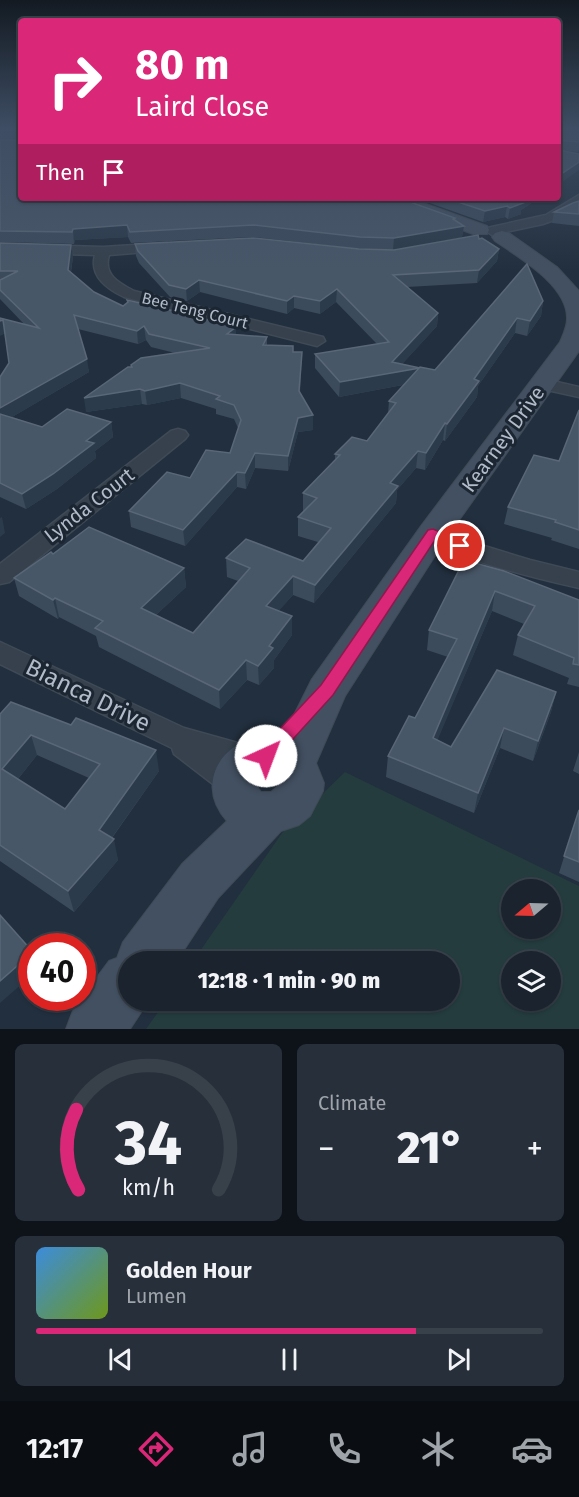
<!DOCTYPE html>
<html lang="en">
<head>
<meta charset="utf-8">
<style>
	:root { --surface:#1a232e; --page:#272f3a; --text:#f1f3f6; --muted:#9fa4aa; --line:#38404a; --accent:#db2777 }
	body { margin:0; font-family:"Fira Sans",sans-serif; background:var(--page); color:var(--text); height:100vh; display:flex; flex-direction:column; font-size:22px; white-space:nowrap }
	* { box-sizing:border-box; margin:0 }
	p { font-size:20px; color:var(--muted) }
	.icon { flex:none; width:33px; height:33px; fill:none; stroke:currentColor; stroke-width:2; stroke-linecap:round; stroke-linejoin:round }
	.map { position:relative; height:1029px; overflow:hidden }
	.side { display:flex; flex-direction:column; gap:15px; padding:15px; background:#0e1319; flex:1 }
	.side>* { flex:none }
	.guide { position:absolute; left:18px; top:18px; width:543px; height:183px; border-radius:6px; box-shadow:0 2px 4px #0004,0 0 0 2px var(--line); background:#db2777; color:#fff; overflow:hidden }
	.needle { width:39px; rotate:251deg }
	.controls { position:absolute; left:501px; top:879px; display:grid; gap:12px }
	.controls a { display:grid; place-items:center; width:60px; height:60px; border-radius:50%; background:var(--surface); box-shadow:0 2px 4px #0004,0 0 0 2px var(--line); font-size:30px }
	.speed { position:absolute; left:18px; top:933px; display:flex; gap:12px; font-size:30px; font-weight:700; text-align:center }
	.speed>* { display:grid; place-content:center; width:78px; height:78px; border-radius:50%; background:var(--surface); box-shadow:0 2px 4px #0004,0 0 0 2px var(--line); line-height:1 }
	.speed .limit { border:9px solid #d22; background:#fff; color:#111 }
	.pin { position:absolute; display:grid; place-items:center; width:51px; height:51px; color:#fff; margin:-26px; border:3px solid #fff; border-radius:50%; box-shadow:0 2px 6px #0007 }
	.me { position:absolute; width:66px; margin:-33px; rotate:43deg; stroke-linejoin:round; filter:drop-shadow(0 0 4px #0008) }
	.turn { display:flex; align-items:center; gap:21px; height:126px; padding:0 18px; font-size:27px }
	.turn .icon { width:78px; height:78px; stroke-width:2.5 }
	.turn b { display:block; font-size:42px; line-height:51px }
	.then { display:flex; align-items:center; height:57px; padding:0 18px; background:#0003; gap:12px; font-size:22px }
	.big { font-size:45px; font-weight:800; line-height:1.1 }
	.side .widget { flex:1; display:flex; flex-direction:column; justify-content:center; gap:9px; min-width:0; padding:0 21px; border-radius:9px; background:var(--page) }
	.side .dial { align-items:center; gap:0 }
	.dial svg { height:156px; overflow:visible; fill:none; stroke:var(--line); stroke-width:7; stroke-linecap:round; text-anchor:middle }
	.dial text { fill:var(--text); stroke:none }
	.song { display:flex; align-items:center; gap:18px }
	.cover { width:72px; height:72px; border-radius:9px; background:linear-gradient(135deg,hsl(210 70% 55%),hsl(80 70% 35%)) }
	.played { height:6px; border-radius:3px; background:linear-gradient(90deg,var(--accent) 75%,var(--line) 75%) }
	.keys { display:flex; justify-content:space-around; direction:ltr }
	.heat { display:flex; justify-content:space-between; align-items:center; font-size:33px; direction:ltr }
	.side .tiles { flex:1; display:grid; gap:15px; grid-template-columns:1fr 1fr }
	.widget:last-child { grid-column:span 2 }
	.trip { position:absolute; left:118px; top:951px; width:342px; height:60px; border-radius:30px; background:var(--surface); box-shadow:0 2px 4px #0004,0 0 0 2px var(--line); font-weight:800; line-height:60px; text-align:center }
	.tabs { display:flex; height:96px; justify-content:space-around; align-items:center; background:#0a0e12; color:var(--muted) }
	.tabs .icon { width:42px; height:42px }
	.tabs .active { color:var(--accent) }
	.tabs b { font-size:27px; color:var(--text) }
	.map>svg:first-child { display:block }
</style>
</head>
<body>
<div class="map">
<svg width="579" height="1029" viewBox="0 0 579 1029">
	<rect width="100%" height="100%" fill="#222f3e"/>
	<path fill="#243c3e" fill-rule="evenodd" d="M345 772 579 886V1029H146L166 1001 450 1000V962L193 961 282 833ZM512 890H550V928H512ZM512 962H550V1000H512Z"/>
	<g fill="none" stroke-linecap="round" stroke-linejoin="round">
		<defs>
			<g id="street">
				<path d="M579 195V205L565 216 543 224 492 235 486 231 487 228 546 215Z"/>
				<path d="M166 243 171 244 173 247 171 250 109 255C103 275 119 283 134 291L323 337 325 341 317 346 124 297C107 289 89 276 95 255L0 252V244L103 247Z"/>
				<path d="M544 379 579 387V397L538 388 535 384 538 380Z"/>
				<path d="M178 429 185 431 188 435 185 439 9 582 0 584V564L171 431Z"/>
				<path d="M433 526 468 541 530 560 579 572V588C549 581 437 556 421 533L425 528Z"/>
				<path d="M0 642 184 728 263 750 267 759 263 768 252 772 237 768 244 773 249 782 244 791 233 795 222 791 174 754 172 748 0 664Z"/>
			</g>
			<g id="secondary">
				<path d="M384 198H409L487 226 489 230 487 234H473L387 202Z"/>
				<path d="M502 231 509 233 557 267 579 291V351L447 537 345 696 316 763 324 783 323 791 310 816 299 825 281 831 218 898 176 962H129V1000H149L130 1029H66L74 1008 109 961 117 958 123 942 182 864 227 821C188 777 235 725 281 741L312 679 421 526 560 342C563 335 567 327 567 319 568 286 520 258 495 241L492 237 495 233ZM266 775 277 782V787L271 792H261L258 788V781Z"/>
			</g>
		</defs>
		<use href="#street" stroke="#3f4a56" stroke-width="3"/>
		<use href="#secondary" stroke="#3f4a56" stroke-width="2"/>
		<use href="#street" fill="#36414d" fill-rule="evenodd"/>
		<use href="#secondary" fill="#435061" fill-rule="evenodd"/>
	</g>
	<g fill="#3c4b5c" fill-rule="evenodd">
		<path d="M0 127H21V198L455 220 464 226 462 237 393 250 359 249 253 237 131 243 128 237 75 240 74 244 0 242V140H19L21 139H0Z"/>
		<path d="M558 127H579V150L578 152 559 150 558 185Z"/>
		<path d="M416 198H539L521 210V214L508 219 505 217 483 222Z"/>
		<path d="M579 201V226L552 223 554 212Z"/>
		<path d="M479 239 499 249 497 261 477 283 407 287 438 313 437 326 402 364 419 368 435 370 543 301 541 316 527 336 515 333 478 386 477 397 445 441 443 440 425 470 416 468 397 490 396 503 314 603 293 595 278 611 292 616V635L274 660V668L259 685 247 680 220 709 99 647 96 636 59 617 58 619 19 596 14 578 53 554 184 568 186 587 156 615 193 633 238 581 227 577 226 558 303 561 318 542 298 536V517L304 511H303V493L335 461V454L367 441 388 414 389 401 403 385 339 397 315 368V354L377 344 336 302 320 314 294 308 287 314 200 292 187 301 170 297 139 263 136 256 135 244 394 250Z"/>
		<path d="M0 243 71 245 73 257 71 272 94 292 123 306 127 303V300L236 334 267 337V345L293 346V352H302L300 393 313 430 298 432 288 471 255 468 246 489 237 487 185 546 131 527 129 511 190 478 230 453 238 428 234 419 216 414V409L181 398 147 405 142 404 86 412 131 367 175 353 151 347 146 340 138 344 78 329 89 372 12 417 42 427 111 422 113 437 95 451 96 458 57 489 26 509 0 497V377L9 363 24 324 0 299Z"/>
		<path d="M579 410V549L551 540 552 538 504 524 508 507 559 461Z"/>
		<path d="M464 560 579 600V687L567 684 569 678 513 655 518 635 524 624 492 611 437 740 451 747 556 692 551 712 533 761 500 748 474 813 386 777 388 756 415 718 448 657 427 650 429 630Z"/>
		<path d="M0 714 159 771 112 838 118 860 74 912 0 861ZM37 755 89 778 65 809 18 779Z"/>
		<path d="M579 752V774L573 771Z"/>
		<path d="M579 809V882L559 873Z"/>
	</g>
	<g fill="#2c3b4b">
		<path d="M579 162V170L558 185V176Z"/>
		<path d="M526 198H539L521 210V214L508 219 510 208Z"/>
		<path d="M507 206 505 217 483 222 485 211Z"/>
		<path d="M455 218 454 227 464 226 462 237 393 250 394 238Z"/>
		<path d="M127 225 128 237 75 240 74 244 73 229Z"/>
		<path d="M71 245 73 257 69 282 68 270Z"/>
		<path d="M499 249 497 261 477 283 479 270Z"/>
		<path d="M199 280 200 292 187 301 186 289Z"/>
		<path d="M337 289 336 302 320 314V301Z"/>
		<path d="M294 296V308L287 314V301Z"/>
		<path d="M543 301 541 316 527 336 530 321Z"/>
		<path d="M438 313 437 326 394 373 420 368 418 382 339 397 340 382 392 362Z"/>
		<path d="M517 318 515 333 478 386 477 397 445 441 447 424 474 379Z"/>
		<path d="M3 320 6 333 0 336V321Z"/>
		<path d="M144 326 146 340 138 344 137 331Z"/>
		<path d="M236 327V341L227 334Z"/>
		<path d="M87 359 89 372 0 424V408Z"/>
		<path d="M180 383 181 398 147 405 145 391Z"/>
		<path d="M140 389 142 404 86 412 84 398Z"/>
		<path d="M313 415V430L298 432 288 471V456L298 418Z"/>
		<path d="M111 422 113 437 95 451 96 458 57 489 26 509 22 494 86 441Z"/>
		<path d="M445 423 443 440 425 470 426 453Z"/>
		<path d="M418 451 416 468 397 490 396 503 314 603 315 585 390 483Z"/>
		<path d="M255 453V468L246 489 245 473Z"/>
		<path d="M237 472V487L185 546 183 530Z"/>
		<path d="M2 517 5 533 0 537V518Z"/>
		<path d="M184 568 186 587 143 627 141 608Z"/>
		<path d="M293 576V595L266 625V606Z"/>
		<path d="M495 591 492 611 430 758 433 738Z"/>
		<path d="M55 598 59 617 58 619 53 600Z"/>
		<path d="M292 616V635L274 660V668L259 685 258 666 269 646Z"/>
		<path d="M246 660 247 680 220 709 219 690Z"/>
		<path d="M556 692 551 712 533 761 538 741Z"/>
		<path d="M504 728 500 748 474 813 478 793Z"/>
		<path d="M31 735 37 755 9 790 2 769Z"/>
		<path d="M156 750 159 771 103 850 99 830Z"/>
		<path d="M114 839 118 860 74 912 68 891Z"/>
		<path d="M32 953V975L0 1003V981Z"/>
	</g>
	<g fill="#485768" stroke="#596777" stroke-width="1.5" fill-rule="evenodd">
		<path d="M0 127H21V135L19 130H0Z"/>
		<path d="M558 127H579V142L558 140 559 150 579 154V162L558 176Z"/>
		<path d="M21 138V198H399L455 218 453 219 464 226 394 238 360 237 253 225 130 232 127 225 73 229 72 232 0 231V140H19Z"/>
		<path d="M446 198H526L520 202 523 203 510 208 507 206 485 211Z"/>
		<path d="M579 201V214L554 212 573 203Z"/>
		<path d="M478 235 479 239 482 238 499 249 479 270 393 275 438 313 392 362 420 368 340 382 315 354 389 342 337 289 320 301 294 296 287 301 199 280 186 289 169 285 138 251 135 244 253 238 359 249 394 250Z"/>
		<path d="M0 243 71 245 68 270 94 292 123 306 128 302 127 300 158 307 236 327 227 334 267 337 263 345 293 346V352H302L299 391 313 415 298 418 288 456 255 453 245 473 237 472 183 530 129 511 167 472 190 478 206 450 230 453 241 420 234 405 216 399 220 396 180 383 145 391 140 389 84 398 128 367H132L131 365 141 358 210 348 149 334 144 326 137 331 74 315 87 359 0 408V377L9 363 3 320 0 321V318L39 328 0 290V280L18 271H0Z"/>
		<path d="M527 264 543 301 530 321 517 318 474 379 479 381 447 424 445 423 426 453 418 451 390 483 398 486 315 585 293 576 266 606 292 616 269 646 273 648 258 666 246 660 219 690 95 628 103 621 55 598 53 600 14 578 51 552 53 554 89 527 184 568 141 608 193 633 250 568 226 558 246 539 303 561 331 528 298 517 317 498 303 493 340 455 335 454 352 437 367 441 396 403 389 401 420 367 435 370Z"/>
		<path d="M67 409 111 422 86 441 94 443 53 474 22 494 0 483V414L42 427Z"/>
		<path d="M579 410V530L555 522 556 520 508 507 534 455 559 461Z"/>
		<path d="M464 560 504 571 579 600V665L573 664 574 658 518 635 535 606 495 591 433 738 451 747 497 670 556 692 538 741 504 728 478 793 388 756 409 716 415 718 457 639 429 630Z"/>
		<path d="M11 702 71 725 76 718 156 750 99 830 114 839 68 891 0 845V714ZM31 735 100 764 65 809 2 769Z"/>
		<path d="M579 810V862L564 856Z"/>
		<path d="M0 915 32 951V953L0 981Z"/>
	</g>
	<linearGradient id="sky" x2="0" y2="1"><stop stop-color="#131a22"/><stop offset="0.47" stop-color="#3e4d63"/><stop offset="1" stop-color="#3e4d63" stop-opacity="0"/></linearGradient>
	<rect width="579" height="271" fill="url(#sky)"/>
	<path fill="#db2777" stroke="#8e194d" stroke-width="1.5" d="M433 529 465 543 467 546 460 551 435 540 333 695 273 761 266 763 260 761 257 756 260 750 321 685 428 530Z"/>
	<g text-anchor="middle" stroke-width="6" stroke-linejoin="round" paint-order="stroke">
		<g font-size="16" fill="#b1bbc9" stroke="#1b2632">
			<text transform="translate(195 310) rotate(14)" y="6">Bee Teng Court</text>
		</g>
		<g font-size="20" fill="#b1bbc9" stroke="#1b2632">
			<text transform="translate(503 439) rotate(-54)" y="7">Kearney Drive</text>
			<text transform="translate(89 505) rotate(-38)" y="7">Lynda Court</text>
		</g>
		<g font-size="24" fill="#b1bbc9" stroke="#1b2632">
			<text transform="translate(88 695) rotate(26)" y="8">Bianca Drive</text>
		</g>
	</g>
</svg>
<div class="controls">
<a><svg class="needle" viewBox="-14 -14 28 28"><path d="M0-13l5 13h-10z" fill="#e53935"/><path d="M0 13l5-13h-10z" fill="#9fa4aa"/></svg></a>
<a><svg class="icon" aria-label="layers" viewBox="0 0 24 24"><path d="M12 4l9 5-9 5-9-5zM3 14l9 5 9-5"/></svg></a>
</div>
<div class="speed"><div class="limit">40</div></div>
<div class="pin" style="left:460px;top:546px;background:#d93025"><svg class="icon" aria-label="arrive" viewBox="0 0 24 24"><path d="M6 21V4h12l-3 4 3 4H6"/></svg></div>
<svg class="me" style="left:266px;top:756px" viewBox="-20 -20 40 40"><circle r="19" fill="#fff"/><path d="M0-13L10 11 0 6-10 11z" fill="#db2777"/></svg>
<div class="trip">12:18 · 1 min · 90 m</div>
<div class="guide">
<div class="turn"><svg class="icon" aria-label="right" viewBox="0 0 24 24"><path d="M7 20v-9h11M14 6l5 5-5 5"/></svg><div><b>80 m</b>Laird Close</div></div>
<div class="then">Then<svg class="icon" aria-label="arrive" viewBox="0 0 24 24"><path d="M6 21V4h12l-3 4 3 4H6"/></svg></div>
</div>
</div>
<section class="side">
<div class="tiles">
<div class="widget dial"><svg viewBox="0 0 100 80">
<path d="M14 69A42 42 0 1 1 86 69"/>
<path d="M14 69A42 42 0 0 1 13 28" stroke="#db2777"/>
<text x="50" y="56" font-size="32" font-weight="700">34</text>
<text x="50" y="72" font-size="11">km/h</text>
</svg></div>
<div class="widget"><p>Climate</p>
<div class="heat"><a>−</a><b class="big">21°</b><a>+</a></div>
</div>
<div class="widget">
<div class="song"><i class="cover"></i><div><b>Golden Hour</b><p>Lumen</p></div></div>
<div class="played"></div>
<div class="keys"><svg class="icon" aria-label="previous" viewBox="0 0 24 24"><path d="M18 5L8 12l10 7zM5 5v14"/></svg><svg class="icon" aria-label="pause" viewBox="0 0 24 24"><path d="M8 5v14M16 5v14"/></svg><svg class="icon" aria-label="next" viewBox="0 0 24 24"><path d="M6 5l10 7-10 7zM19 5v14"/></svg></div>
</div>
</div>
</section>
<nav class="tabs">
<b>12:17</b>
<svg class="icon active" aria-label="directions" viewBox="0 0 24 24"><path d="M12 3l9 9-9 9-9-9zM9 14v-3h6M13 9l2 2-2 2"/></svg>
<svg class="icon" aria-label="music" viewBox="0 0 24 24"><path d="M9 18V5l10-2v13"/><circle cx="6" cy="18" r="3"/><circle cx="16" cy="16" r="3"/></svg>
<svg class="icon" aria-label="phone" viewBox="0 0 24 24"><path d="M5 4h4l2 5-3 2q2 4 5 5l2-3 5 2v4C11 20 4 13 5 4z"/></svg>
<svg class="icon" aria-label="climate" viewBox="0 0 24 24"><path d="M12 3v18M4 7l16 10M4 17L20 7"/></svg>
<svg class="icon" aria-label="car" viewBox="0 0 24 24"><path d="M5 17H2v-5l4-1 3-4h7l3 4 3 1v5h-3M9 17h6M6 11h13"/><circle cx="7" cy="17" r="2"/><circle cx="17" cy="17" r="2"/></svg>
</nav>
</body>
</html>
